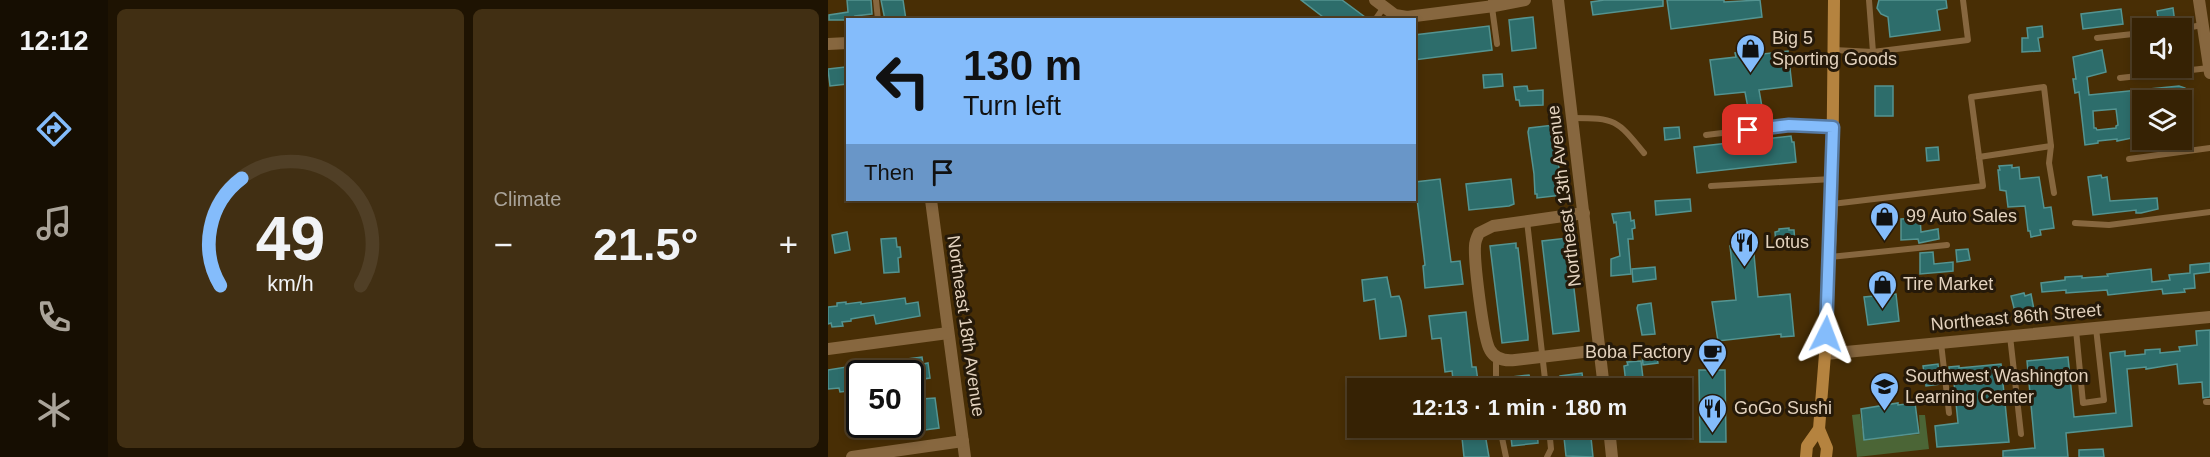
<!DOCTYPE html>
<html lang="en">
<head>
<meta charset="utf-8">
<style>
	:root { --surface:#362204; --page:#412f13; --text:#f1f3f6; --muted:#aaa49a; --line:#503f26; --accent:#84bcfb }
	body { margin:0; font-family:Helvetica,sans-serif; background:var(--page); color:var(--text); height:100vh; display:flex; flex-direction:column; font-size:22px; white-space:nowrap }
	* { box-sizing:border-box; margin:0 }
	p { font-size:20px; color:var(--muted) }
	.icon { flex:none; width:33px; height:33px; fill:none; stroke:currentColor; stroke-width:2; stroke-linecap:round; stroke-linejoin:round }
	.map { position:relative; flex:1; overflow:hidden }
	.drawer { display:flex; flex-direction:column; gap:9px; padding:9px; background:#1e1302; width:720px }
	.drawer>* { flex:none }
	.guide { position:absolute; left:18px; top:18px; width:570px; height:183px; border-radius:0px; box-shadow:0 3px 9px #0003,0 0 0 2px var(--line); background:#84bcfb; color:#111; overflow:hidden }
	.fabs { position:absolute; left:1304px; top:18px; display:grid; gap:12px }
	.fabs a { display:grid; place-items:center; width:60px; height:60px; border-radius:0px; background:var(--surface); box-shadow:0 3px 9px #0003,0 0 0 2px var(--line); font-size:30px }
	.speed { position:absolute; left:18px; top:360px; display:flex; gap:12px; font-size:30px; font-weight:700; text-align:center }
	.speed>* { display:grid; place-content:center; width:78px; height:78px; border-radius:50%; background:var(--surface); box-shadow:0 3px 9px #0003,0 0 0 2px var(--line); line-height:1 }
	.speed .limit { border:3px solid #111; border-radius:9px; background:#fff; color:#111 }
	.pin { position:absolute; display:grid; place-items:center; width:51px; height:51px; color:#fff; margin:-26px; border-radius:12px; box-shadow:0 3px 9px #0006 }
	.me { position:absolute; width:66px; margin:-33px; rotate:3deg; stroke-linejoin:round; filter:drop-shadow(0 0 4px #0008) }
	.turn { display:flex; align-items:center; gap:21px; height:126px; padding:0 18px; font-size:27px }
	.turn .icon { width:78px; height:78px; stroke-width:2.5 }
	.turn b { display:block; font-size:42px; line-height:51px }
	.then { display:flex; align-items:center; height:57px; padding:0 18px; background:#0003; gap:12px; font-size:22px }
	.big { font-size:45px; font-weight:600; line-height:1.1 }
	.drawer .card { flex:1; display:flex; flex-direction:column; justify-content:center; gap:9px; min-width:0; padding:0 21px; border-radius:9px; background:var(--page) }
	.drawer .dial { align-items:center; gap:0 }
	.dial svg { height:156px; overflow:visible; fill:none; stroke:var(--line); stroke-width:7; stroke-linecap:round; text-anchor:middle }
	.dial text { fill:var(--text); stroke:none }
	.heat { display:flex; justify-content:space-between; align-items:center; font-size:33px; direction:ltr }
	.drawer .tiles { flex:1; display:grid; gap:9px; grid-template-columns:repeat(2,1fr) }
	.trip { position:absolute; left:519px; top:378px; width:345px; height:60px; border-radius:0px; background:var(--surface); box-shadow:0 3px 9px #0003,0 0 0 2px var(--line); font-weight:600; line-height:60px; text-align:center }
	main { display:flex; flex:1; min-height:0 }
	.dock { display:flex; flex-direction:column; width:108px; justify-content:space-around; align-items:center; background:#160e02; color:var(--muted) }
	.dock .icon { width:42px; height:42px }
	.dock .active { color:var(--accent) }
	.dock b { font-size:27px; color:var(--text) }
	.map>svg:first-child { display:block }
</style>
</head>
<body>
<main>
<nav class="dock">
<b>12:12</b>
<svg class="icon active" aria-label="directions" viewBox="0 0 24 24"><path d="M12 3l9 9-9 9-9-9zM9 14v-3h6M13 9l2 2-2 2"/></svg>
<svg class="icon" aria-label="music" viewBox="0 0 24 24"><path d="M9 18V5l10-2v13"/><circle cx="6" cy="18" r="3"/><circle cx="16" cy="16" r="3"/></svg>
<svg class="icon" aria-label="phone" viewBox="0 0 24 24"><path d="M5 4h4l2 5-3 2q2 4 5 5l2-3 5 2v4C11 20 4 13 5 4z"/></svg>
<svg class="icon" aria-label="climate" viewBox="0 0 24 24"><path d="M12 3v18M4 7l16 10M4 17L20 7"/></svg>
</nav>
<section class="drawer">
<div class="tiles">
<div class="card dial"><svg viewBox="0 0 100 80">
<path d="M14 69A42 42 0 1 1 86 69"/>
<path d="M14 69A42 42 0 0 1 25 14" stroke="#84bcfb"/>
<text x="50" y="56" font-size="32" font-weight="700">49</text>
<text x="50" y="72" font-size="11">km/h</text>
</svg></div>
<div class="card"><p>Climate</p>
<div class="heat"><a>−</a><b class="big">21.5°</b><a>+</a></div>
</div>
</div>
</section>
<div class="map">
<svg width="1382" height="457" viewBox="0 0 1382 457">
	<rect width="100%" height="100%" fill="#482e05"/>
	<path fill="#4b6536" d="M1032 414 1036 440 1092 434 1091 415H1097L1101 449 1029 457 1024 415Z"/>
	<g fill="#2d6d6b" stroke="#549491" stroke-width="1.5" fill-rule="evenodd">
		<path d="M19 0H43L44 14 27 16 28 20H1V15L20 12Z"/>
		<path d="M53 0H75L78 20H57Z"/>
		<path d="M473 0H514L541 20H499Z"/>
		<path d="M776 0H835V6L765 15 763 2Z"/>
		<path d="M839 0H896V2L932 0 934 17 843 29Z"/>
		<path d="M1051 0H1118L1119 8 1109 10 1112 30 1062 37 1060 17 1053 14 1049 8Z"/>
		<path d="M1345 8 1347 23H1331L1329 11Z"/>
		<path d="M1293 9 1295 24 1255 29 1253 14Z"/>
		<path d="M705 17 708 48 684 51 681 20Z"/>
		<path d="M661 26 664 50 586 60V35Z"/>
		<path d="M1214 26 1215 37 1210 38 1212 51 1194 52V38H1200L1199 28Z"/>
		<path d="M934 50 935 54 960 51 964 86 931 90 936 118 906 122 904 111 920 108 917 92 887 95 882 60 908 57 907 53Z"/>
		<path d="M1274 50 1278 72 1259 77 1261 95 1351 86 1357 88 1358 100H1314V136L1289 141V139L1270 141V143L1257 145 1251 92 1247 93 1245 79H1248L1245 57ZM1288 109 1290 125 1288 126V128L1269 130 1268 128H1266L1265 111Z"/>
		<path d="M17 67 19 84 2 86 0 69Z"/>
		<path d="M674 74 675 86 656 88 655 75Z"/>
		<path d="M699 86 700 91 715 90V105L692 106 691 100H688L686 87Z"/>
		<rect x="1047" y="86" width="18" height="30"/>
		<path d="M726 125 734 195 709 198V194H707L706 174 700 132 701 128Z"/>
		<path d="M851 127 852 138 837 140 836 128Z"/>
		<path d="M963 136 964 142H966L968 162 869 173 866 147Z"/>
		<path d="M1110 147 1111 160 1099 161 1098 148Z"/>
		<path d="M1184 165V168L1191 167 1192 179 1211 177 1216 208 1223 207 1226 228 1212 230 1213 235 1203 237 1202 231H1200L1197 206 1180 207 1178 191 1172 190 1170 170H1172L1171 166Z"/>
		<path d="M1273 175 1274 178 1279 177 1282 201 1329 198 1330 209 1313 213H1308V210L1265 215 1260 177Z"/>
		<path d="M612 179 623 262 632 261 635 284 597 288 595 266 597 265 587 182Z"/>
		<path d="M683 179 686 204 681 206 641 210 638 184Z"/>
		<path d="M862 199 863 211 828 215 827 201Z"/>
		<path d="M802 212 803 221 806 220 807 228 804 229 805 239H800L803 274 783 276V259L792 256 788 222 786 223 784 214Z"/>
		<path d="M1092 218 1093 232 1110 229 1111 239 1091 243 1090 239 1073 240V219Z"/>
		<path d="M961 228V230H966L967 243 948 245 947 232 951 231V229Z"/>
		<path d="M19 232 22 250 7 253 4 235Z"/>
		<path d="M68 238 69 247H72L73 257 70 258 71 272 56 273 53 239Z"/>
		<path d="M740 238 751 331 725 334 714 241Z"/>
		<path d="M688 243V248H690L700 336V340L674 343 662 246Z"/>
		<path d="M925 244 930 297 962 294 966 336 953 337V334L890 341 884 302 908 300 902 246Z"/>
		<path d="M1140 249 1142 260 1129 262 1128 250Z"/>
		<path d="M1105 252 1106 264 1125 262V271L1092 274V253Z"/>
		<path d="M1382 263V272L1366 274 1367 288 1356 289 1357 292 1335 294 1334 289 1280 295 1279 290 1238 293V290L1214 292 1213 283 1237 280V277L1254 276V278L1280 276 1279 274 1323 269 1324 282 1342 280 1341 275 1362 273V265Z"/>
		<path d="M827 267 828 279 805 282 804 269Z"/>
		<path d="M559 277 563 297 571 296 573 301 578 331V336L552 339 547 299 536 301 534 280Z"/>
		<path d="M1196 293 1197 296 1203 294 1207 315 1195 317 1194 313H1191L1190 308H1186L1183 296Z"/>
		<path d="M1068 294 1071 321 1040 325 1036 297Z"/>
		<path d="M77 298 78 304 90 302 92 316 48 324 46 315 23 319V321L14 322 15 326 4 327 3 323 0 324V307L9 306V303L18 302V304L33 302V304Z"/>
		<path d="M823 303 827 334 814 335 809 308 810 305Z"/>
		<path d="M638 312 644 367H648L651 388H626L624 371 617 372 613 338 604 339 601 316Z"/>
		<path d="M1382 330V397L1375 398 1374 382 1351 384 1349 364 1318 369V367L1299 369 1304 426 1238 433 1240 457H1175V451L1207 448 1199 361 1240 357 1246 417 1288 413 1282 353 1297 351V356L1317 354V350L1332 349V353L1352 351 1351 347 1369 345 1368 331Z"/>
		<path d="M828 353 830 363 815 365 814 354Z"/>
		<path d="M94 357 95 364 100 363 102 378 82 381V374H48V363Z"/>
		<path d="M813 361 816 387 801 388 800 383 798 384 796 366 800 365 799 362Z"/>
		<path d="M1110 364 1112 384 1098 386 1095 366Z"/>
		<path d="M1173 364 1181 442 1109 447 1107 426 1130 423 1126 383H1123L1121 367 1131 366V368Z"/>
		<path d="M18 367 20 391 12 392 11 388 0 389V370Z"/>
		<path d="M871 370H897L898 442H872Z"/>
		<path d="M754 373 756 388H733L732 376Z"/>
		<path d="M701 375 705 388H678L676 378Z"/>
		<path d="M107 398 111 428 97 430V425L91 426 89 409 94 408 93 399Z"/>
		<path d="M1070 403V405L1087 403 1091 433 1036 440 1033 409Z"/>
		<path d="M30 424H77L78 430 32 438Z"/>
		<path d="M633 428H656L661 457H636Z"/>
		<path d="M682 428H709L710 443 684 446Z"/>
		<path d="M735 428H762L765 457 738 456Z"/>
		<path d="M1275 449 1276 457H1251V450Z"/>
	</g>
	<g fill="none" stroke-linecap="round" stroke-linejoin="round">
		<g stroke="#87673f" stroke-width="6">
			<path d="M48 0 50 20"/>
			<path d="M663 0 669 44"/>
			<path d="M1041 0 1045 52"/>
			<path d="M547 20 556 7"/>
			<path d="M1353 29 1374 25"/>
			<path d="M1269 38 1314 33"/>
			<path d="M1006 50 1045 52 1140 40 1135 0"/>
			<path d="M1292 78 1381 68"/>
			<path d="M745 118C788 118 789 120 816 153"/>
			<path d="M878 135 961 125 1005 127"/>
			<path d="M1151 157 1223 146"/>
			<path d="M1301 159 1382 148"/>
			<path d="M883 186 1004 179"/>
			<path d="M1004 204 1155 186 1143 97 1216 87 1223 146 1221 163 1226 193"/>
			<path d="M699 221 718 388"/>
			<path d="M1247 223 1281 225 1382 212"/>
			<path d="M1002 257 1119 245"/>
			<path d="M1248 330 1255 403 1276 400 1268 328"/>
			<path d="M1182 336 1193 434"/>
			<path d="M1113 343 1121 413"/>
			<path d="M668 388V357"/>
			<path d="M1378 402H1382"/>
			<path d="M672 428 678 457"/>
			<path d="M719 457 723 449 721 428"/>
		</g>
		<g stroke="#87673f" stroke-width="12">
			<path d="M547 0 567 15 579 17 666 6 697 0"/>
			<path d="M1371 0 1382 73"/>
			<path d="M0 44 20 43"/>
			<path d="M103 200 137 457"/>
			<path d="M756 213 665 226 651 233C649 237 647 241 647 246 646 261 655 339 662 350 667 359 677 361 687 360L772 350"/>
			<path d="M0 349 120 333"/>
			<path d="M997 354 1382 317"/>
			<path d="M24 457 135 441"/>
		</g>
		<g stroke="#87673f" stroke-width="12">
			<path d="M730 0 776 388"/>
			<path d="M781 428 784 457"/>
		</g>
		<g stroke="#b5833f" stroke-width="12">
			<path d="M991 429 999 448 998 457"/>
			<path d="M978 457 979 446 991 429 997 354 1004 204 1006 0"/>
		</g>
	</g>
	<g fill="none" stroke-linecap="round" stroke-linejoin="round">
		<defs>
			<path id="route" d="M920 130 961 125 1005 127 998 334"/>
		</defs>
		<use href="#route" stroke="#567aa3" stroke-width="15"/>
		<use href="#route" stroke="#84bcfb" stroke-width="10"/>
	</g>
	<defs>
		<symbol id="shop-pin" viewBox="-11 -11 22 30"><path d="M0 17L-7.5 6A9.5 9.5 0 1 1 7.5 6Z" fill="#84bcfb" stroke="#251909"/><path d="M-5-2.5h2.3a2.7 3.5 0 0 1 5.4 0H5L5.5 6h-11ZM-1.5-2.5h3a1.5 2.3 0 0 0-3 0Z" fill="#111"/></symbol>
		<symbol id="restaurant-pin" viewBox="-11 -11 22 30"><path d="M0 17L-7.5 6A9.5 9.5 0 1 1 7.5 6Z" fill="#84bcfb" stroke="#251909"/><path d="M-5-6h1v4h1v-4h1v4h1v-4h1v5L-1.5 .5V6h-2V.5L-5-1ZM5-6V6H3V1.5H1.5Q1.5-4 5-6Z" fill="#111"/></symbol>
		<symbol id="cafe-pin" viewBox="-11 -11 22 30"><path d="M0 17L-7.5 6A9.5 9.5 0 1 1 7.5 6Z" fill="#84bcfb" stroke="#251909"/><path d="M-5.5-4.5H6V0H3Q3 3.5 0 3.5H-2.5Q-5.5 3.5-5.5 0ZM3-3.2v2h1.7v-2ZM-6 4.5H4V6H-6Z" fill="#111"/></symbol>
		<symbol id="school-pin" viewBox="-11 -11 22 30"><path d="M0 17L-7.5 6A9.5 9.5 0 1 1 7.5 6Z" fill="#84bcfb" stroke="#251909"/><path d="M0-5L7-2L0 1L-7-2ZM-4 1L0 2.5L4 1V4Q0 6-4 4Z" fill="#111"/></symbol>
	</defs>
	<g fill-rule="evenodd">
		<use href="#shop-pin" x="906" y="32" width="33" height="45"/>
		<use href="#shop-pin" x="1040" y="200" width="33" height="45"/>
		<use href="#restaurant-pin" x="900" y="226" width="33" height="45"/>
		<use href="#shop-pin" x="1038" y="268" width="33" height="45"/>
		<use href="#cafe-pin" x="868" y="336" width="33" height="45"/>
		<use href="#school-pin" x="1040" y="370" width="33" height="45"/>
		<use href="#restaurant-pin" x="868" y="392" width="33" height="45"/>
	</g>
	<g text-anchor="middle" stroke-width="6" stroke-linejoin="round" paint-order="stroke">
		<g font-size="18" fill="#e3d2be" stroke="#251909" text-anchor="start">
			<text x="944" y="44">Big 5<tspan x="944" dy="21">Sporting Goods</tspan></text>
			<text x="1078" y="222">99 Auto Sales</text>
			<text x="937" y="248">Lotus</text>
			<text x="1075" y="290">Tire Market</text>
			<text x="864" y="358" text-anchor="end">Boba Factory</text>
			<text x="1077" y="382">Southwest Washington<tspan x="1077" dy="21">Learning Center</tspan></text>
			<text x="906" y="414">GoGo Sushi</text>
		</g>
		<g font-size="18" fill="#e3d2be" stroke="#251909">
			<text transform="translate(736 196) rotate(-97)" y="6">Northeast 13th Avenue</text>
			<text transform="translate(1188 317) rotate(-5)" y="6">Northeast 86th Street</text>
			<text transform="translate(138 326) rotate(82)" y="6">Northeast 18th Avenue</text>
		</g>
	</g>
</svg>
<div class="fabs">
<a><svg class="icon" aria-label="sound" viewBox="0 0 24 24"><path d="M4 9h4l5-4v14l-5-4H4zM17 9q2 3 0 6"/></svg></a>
<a><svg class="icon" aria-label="layers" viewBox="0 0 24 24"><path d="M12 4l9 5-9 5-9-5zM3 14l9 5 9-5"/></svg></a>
</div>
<div class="speed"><div class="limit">50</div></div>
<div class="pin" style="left:920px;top:130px;background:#d93025"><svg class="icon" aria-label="arrive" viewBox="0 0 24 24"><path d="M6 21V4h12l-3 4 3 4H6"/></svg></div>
<svg class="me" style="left:998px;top:334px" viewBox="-20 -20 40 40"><path d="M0-17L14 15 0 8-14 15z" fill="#84bcfb" stroke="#fff" stroke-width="4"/></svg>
<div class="trip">12:13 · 1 min · 180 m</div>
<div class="guide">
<div class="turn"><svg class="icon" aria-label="left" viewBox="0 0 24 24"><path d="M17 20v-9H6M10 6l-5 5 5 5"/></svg><div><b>130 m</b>Turn left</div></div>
<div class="then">Then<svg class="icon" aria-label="arrive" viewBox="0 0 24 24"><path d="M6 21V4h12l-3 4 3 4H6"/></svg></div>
</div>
</div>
</main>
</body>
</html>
